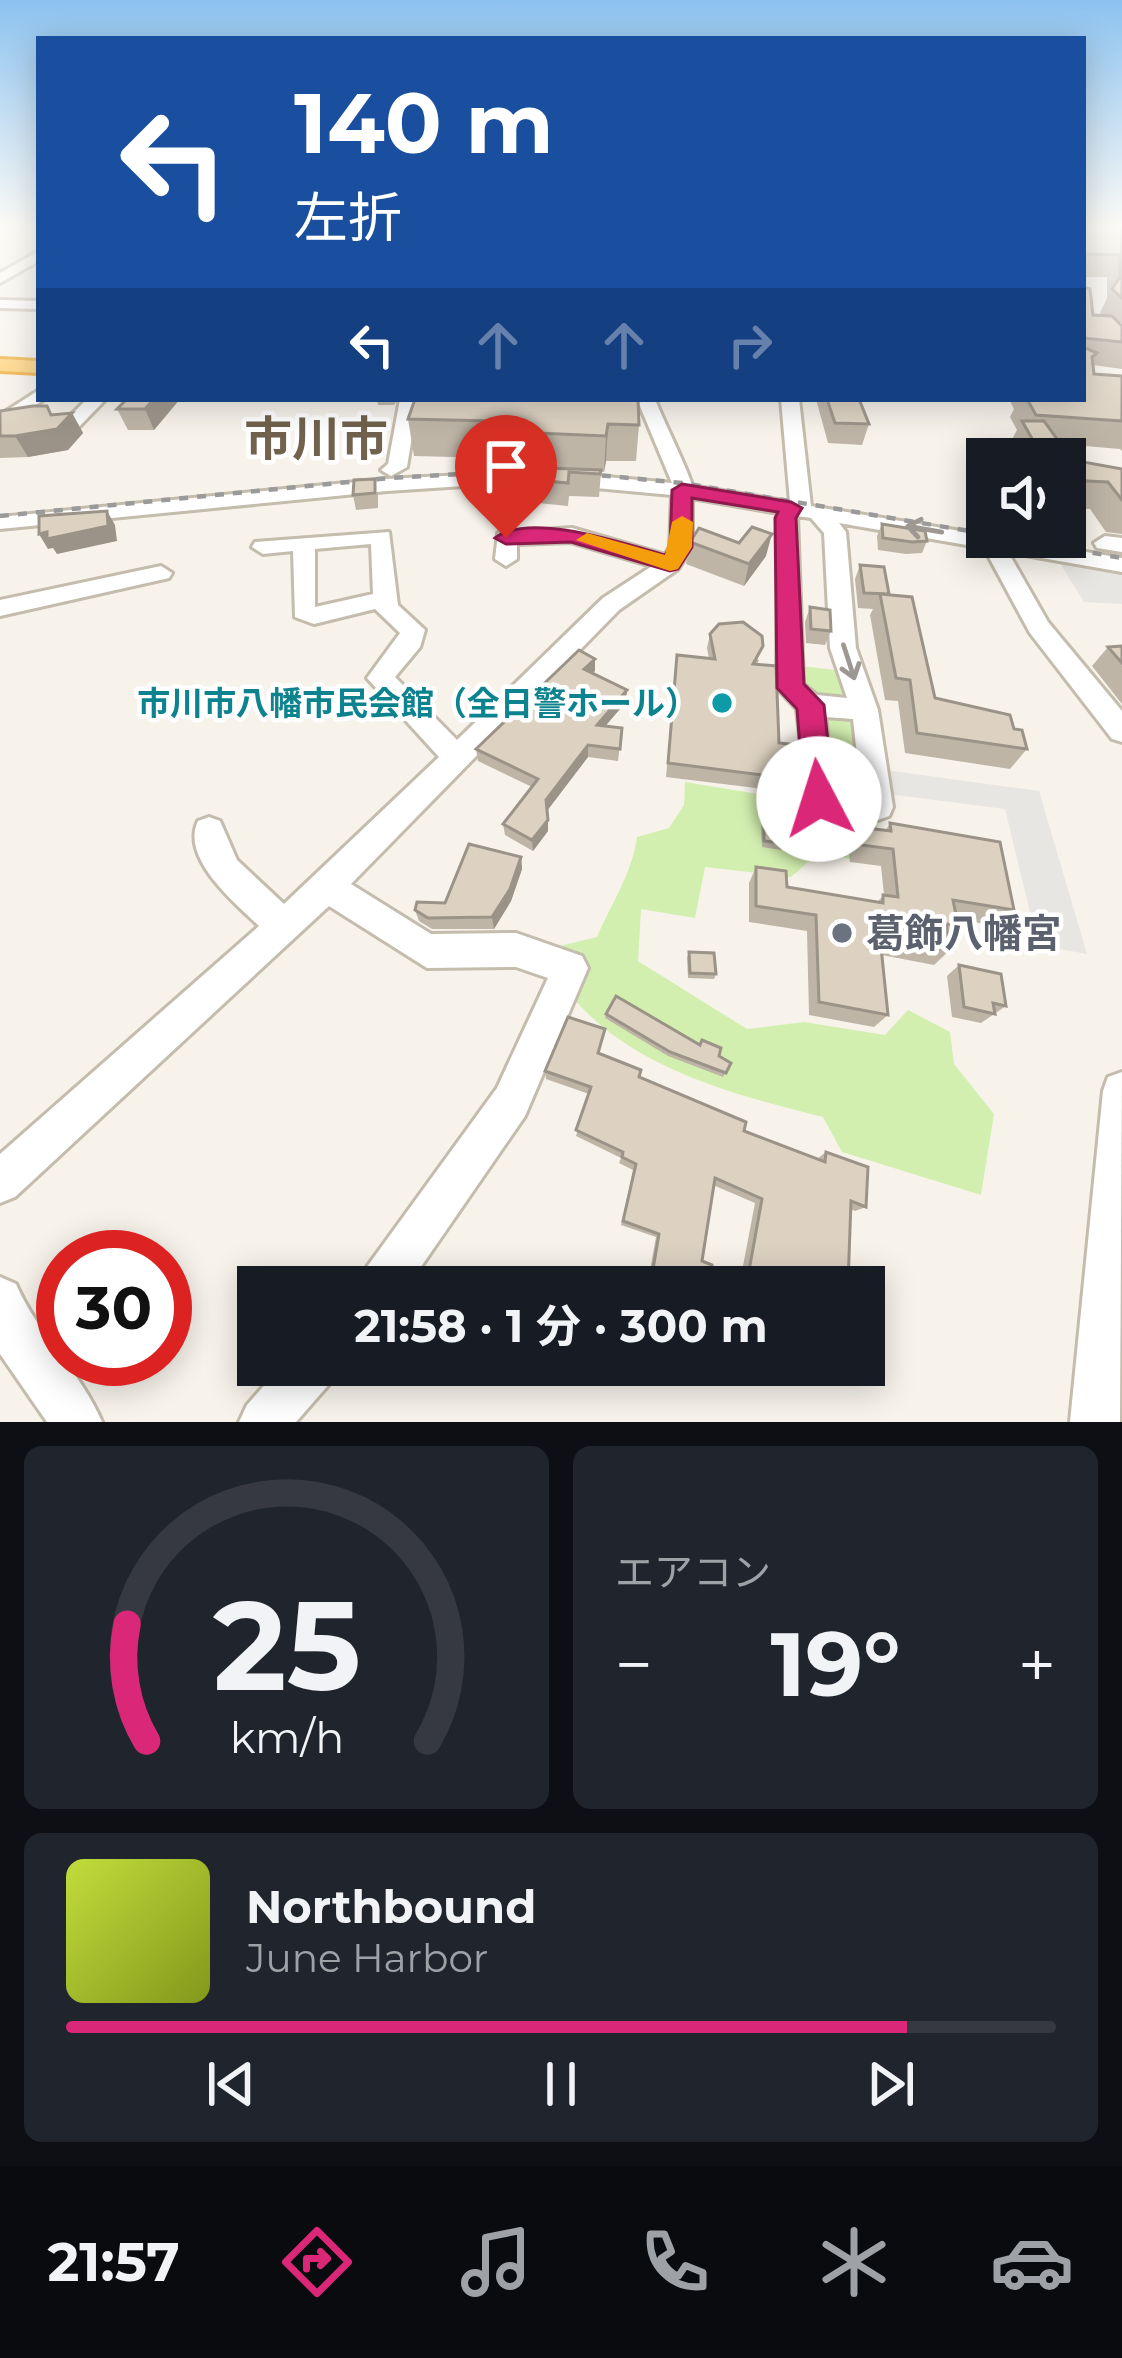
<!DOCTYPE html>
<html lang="ja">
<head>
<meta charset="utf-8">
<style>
	:root { --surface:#171b24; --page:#20242c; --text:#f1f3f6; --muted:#9ea1a6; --line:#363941; --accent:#db2777 }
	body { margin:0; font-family:Montserrat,"Noto Sans JP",sans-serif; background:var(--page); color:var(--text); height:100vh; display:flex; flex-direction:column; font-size:45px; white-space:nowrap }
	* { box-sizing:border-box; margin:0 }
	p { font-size:39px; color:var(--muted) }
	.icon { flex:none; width:66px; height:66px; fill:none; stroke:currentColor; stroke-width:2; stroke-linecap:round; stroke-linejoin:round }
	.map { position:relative; height:1422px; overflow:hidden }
	.sheet { display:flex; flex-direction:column; gap:24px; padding:24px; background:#0d0f14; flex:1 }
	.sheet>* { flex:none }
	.top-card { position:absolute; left:36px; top:36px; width:1050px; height:366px; border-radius:0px; box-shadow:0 6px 30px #0003; background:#1a4fa0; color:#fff; overflow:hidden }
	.buttons { position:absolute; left:966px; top:438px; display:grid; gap:24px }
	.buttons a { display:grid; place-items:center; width:120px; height:120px; border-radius:0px; background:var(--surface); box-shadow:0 6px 30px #0003; font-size:60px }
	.speed { position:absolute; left:36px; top:1230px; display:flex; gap:24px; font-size:60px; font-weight:700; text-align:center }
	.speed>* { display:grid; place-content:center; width:156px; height:156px; border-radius:50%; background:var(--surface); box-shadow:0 6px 30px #0003; line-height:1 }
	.speed .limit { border:18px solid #d22; background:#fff; color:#111 }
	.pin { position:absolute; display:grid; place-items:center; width:102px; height:102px; color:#fff; margin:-123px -51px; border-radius:50% 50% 50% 0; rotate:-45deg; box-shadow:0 0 12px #0007 }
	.pin .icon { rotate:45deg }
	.me { position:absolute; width:132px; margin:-66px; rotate:355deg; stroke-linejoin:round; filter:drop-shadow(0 0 9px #0008) }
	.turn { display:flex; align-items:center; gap:42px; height:252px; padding:0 60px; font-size:54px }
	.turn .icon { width:156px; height:156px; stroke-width:2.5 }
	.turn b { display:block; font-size:84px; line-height:102px }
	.lanes { display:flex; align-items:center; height:114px; padding:0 60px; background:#0003; justify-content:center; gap:60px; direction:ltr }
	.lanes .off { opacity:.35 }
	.big { font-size:90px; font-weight:700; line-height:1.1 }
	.sheet .tile { flex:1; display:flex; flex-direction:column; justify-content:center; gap:18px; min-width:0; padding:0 42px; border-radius:18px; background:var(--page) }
	.sheet .dial { align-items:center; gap:0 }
	.dial svg { height:312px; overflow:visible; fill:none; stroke:var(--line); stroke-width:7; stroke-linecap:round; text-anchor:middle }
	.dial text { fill:var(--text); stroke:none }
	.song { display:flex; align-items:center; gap:36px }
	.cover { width:144px; height:144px; border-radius:18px; background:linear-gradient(135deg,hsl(70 70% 55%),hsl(70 70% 35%)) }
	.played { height:12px; border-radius:6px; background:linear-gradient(90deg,var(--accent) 85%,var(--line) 85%) }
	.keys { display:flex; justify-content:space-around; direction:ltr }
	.heat { display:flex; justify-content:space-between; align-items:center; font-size:66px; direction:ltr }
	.sheet .tiles { flex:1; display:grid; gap:24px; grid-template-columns:1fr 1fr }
	.tile:last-child { grid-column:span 2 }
	.trip { position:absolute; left:237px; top:1266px; width:648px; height:120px; border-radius:0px; background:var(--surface); box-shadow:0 6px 30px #0003; font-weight:700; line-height:120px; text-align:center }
	.dock { display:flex; height:192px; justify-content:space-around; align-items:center; background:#090b0e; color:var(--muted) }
	.dock .icon { width:84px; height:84px }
	.dock .active { color:var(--accent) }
	.dock b { font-size:54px; color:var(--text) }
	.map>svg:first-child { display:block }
</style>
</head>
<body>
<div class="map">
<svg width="1122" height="1422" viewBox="0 0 1122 1422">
	<rect width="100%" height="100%" fill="#f7f3eb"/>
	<path fill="#d3efb0" d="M800 666 846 671 878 832 860 863 822 850 791 877 705 867 695 918 641 909 638 961 747 1029 804 1022 885 1035 908 1010 950 1032 954 1064 994 1114 981 1195 842 1152 823 1117C736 1095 635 1070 573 998 562 985 556 964 548 949L597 937C612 902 632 874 637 837L669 828 684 805 685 782 825 805 796 697Z"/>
	<g fill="#e8e6e2">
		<path d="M1056 557 1122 569V604L1084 602Z"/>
		<path d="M885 770 1039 791 1087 954 1038 945 1005 809 888 794Z"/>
	</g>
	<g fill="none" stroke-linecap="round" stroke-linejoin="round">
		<defs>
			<g id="minor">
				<path d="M39 251V261L0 283V273Z"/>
				<path d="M0 300 39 301V309L0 308Z"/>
				<path d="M39 390V399H45L0 428V415Z"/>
				<path d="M87 399H106L75 431H63V423Z"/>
				<path d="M400 399H418L407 467 391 476 381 470 388 464Z"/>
				<path d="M637 399H655C661 416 691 476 692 486L790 502 781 399H799L811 506 1122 558V572L1008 552 1048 622 1122 711V742L1112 739 1030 633 984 548 839 523 846 532 856 648 878 710 893 807 889 816 878 820 808 808 797 709 777 688 778 513 692 498V547L678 569 619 610 351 884 431 934 516 933 582 956 588 968 525 1116 407 1287H357L364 1271 497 1088 548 978 516 967 427 968 329 906 15 1197 0 1203V1154L259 926C235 903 180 858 198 821L209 817 220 821 237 860 284 904 439 757 367 678 400 633 375 609 314 624 295 617 293 551 263 554 252 547 255 542 389 532 398 605 425 630 420 647 395 677 457 740 603 598 652 566 571 542 517 544V559L506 566 495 559 498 533 572 528 665 555 670 547 672 495 563 485 553 479 563 473 672 483ZM797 516 811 518 824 533 830 648 847 698 817 695 803 684ZM371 544 373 594 315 607V549ZM825 717 853 719 861 792 833 788Z"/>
				<path d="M519 472 529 478 526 482 387 491 0 529V517L387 479Z"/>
				<path d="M1105 536 1122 538V552L1097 548 1094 543Z"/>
				<path d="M161 566 172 573 169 578 0 616V600Z"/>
				<path d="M1122 1072 1120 1422H1070L1103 1091 1108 1077Z"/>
				<path d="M0 1277 16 1284C38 1335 81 1372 102 1422H47L0 1354Z"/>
				<path d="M282 1365H338L331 1382 296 1422H239L247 1405Z"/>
			</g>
			<path id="highway" d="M0 359 39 361V373L0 371Z"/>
		</defs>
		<use href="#minor" stroke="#c4bcac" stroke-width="6"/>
		<use href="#highway" stroke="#f0a82c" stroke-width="6"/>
		<use href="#minor" fill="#fff" fill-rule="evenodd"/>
		<use href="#highway" fill="#ffcf6e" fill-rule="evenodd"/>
		<g stroke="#9a9a9a" stroke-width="4.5" stroke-dasharray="9 9" stroke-linecap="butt">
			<path d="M566 472 682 483 987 534"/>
			<path d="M0 516 390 478 518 471"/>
			<path d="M1004 537 1122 558"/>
		</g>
	</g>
	<g fill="#beb5a7">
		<path d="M1083 228H1122V323L1118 322 1122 326V369L1093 365 1094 374 1122 376V451L1120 449 1061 444 1072 460 1122 469V534L1106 532 1090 509 1065 508V459H1015L1008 447 1017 430 1010 417 1014 409 1009 399H1083V287L1093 315 1103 316 1100 313 1107 298V277H1083Z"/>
		<path d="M180 399 154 430H128L117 409Z"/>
		<path d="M377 399H398L394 405H378Z"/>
		<path d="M816 399H859L869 424 862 445 828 443Z"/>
		<path d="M0 411 52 415 72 413 83 433 68 450 28 457 0 458Z"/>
		<path d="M408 419 639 425 636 461H606L604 472H601L599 497 569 496 568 506 487 498 485 475 492 466 491 458 414 456Z"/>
		<path d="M378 493V508L356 510 353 495Z"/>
		<path d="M882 524 927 541 922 553 906 554 878 550 877 536Z"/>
		<path d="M690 542 766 556 744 586 686 564Z"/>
		<path d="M860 565 889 594 935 698 1014 729 1027 749 1010 769 905 753 898 701 885 700 870 615 873 609 858 608 855 579Z"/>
		<path d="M810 607 831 631 825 645 806 643 805 622Z"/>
		<path d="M710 634 759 660 757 664 779 743 802 780 796 793 666 777 677 655 709 658 707 648Z"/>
		<path d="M1122 646V704L1092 666 1108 647Z"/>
		<path d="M595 671 593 673 626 702 605 726 622 728 618 761 588 757 547 810 548 831 533 851 505 835 503 824 532 787 478 761 476 749Z"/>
		<path d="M764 820 784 843 781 850 762 847 761 827Z"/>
		<path d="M890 823 1014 910 997 926 956 919 958 925 948 935 950 950 934 965 882 955 888 1015 874 1027 809 1015 807 931 749 922V883L756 867 787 887 877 902 884 895 881 866 850 862 848 844 858 827 886 830Z"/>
		<path d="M521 857 522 869 511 901 494 929H432L419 921 415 910 445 903Z"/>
		<path d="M689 952 716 974 714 979 688 978 687 958Z"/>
		<path d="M959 965 1006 1006 981 1023 952 1017 947 976Z"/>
		<path d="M606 1014 719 1056 731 1063 723 1077 668 1056 605 1018Z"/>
		<path d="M603 1038 599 1053 639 1077 744 1131 817 1159 826 1152 866 1207 855 1211 850 1209 848 1285 852 1287H739L755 1203 713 1185 702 1261 709 1287H647L656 1237 621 1225 633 1170 619 1163 621 1158 576 1136 589 1094 546 1079 545 1071Z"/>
	</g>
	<g fill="#9b9388">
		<path d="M154 399H180L154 430 145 409Z"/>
		<path d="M72 413 83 433 68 450 28 457 15 436 59 427Z"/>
		<path d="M608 424 606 461 604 472 606 436Z"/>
		<path d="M107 511 115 525 117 541 57 554 53 548 48 549 39 534Z"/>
		<path d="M772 534 766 556 744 586 749 564Z"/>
		<path d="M595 659V671L584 681V669Z"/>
		<path d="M627 690 626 702 596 737 597 725Z"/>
		<path d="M588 745V757L547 811 546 800Z"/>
		<path d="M548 820V831L533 851 532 840Z"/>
		<path d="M521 857 522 869 511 901 494 929 492 917Z"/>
	</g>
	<g fill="#ddd2c2" stroke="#9b9388" stroke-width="3">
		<path d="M1083 228H1122V298L1112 289 1120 277 1119 255 1083 254Z"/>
		<path d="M1083 287 1090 289 1093 315 1112 316 1122 326V342L1083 338Z"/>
		<path d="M1083 347 1097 353 1092 357 1094 374 1122 376V421L1036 415 1027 399H1083Z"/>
		<path d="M127 399H154L145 409H117Z"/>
		<path d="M415 399H638L639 425 608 424 606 436 489 431 491 421 408 419Z"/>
		<path d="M827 399H859L869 424 835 423Z"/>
		<path d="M33 406H47L51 415 72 413 57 429 15 436H0V411Z"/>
		<path d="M1022 421H1044L1072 460 1122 469V500L1108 482 1065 480V459H1052L1046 449H1038Z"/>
		<path d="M486 466 601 470 600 474 569 472 568 483 485 475Z"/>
		<path d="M375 479V493L353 495 354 480Z"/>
		<path d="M107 511 108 526 47 539V532L39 534V516Z"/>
		<path d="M882 524 925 531 927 541 912 542 883 538Z"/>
		<path d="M752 527 772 534 749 564 690 542 699 528 739 543Z"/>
		<path d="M860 565 884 567 889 594 864 593Z"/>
		<path d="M880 594 912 597 935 698 1010 715 1014 729 1022 730 1027 749 917 733 910 680 896 678Z"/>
		<path d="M810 607 830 610 831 631 811 629Z"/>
		<path d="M743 622 762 636 763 646 753 664 776 666 779 743 799 745 802 780 668 763 677 655 715 659 710 634 719 624Z"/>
		<path d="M1122 646V663L1108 647Z"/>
		<path d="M579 650 595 659 584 669 627 690 597 725 622 728 620 749 588 745 546 800 548 820 532 840 503 824 538 779 476 749Z"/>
		<path d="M764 820 783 823 784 843 764 841Z"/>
		<path d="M890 823 1000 842 1014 910 953 900 958 925 946 924 950 950 880 937 888 1015 819 1002 816 915 756 906V867L786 871 787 887 883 903V895L898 897 893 849 861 845 858 827 891 831Z"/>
		<path d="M469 844 521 857 510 889 492 917 428 918 415 910 417 902 445 903Z"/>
		<path d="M689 952 714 953 716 974 690 973Z"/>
		<path d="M959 965 1001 974 1006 1006 993 1003 995 1014 964 1007Z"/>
		<path d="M616 996 700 1045 702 1040 721 1048 719 1056 731 1063 726 1073 670 1052 606 1014Z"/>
		<path d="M568 1017 605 1029 598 1053 641 1070 639 1077 746 1122 744 1131 825 1162 826 1152 868 1167 866 1207 851 1201 848 1285 852 1287H746L762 1199 715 1178 702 1261 712 1265 709 1287H650L659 1234 623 1221 636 1164 622 1157 623 1152 576 1130 591 1087 545 1071Z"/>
	</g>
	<defs><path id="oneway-shaft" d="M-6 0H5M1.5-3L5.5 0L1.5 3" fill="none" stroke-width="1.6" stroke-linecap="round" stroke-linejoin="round" transform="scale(3)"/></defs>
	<g stroke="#9d9891">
		<use href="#oneway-shaft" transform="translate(924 529) rotate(-170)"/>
		<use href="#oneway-shaft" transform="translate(849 662) rotate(72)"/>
	</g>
	<linearGradient id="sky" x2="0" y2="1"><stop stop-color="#8cc2ef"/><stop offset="0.53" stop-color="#fbfaf6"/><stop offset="1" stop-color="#fbfaf6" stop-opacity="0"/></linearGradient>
	<rect width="1122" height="427" fill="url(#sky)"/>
	<path fill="#db2777" stroke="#8e194d" stroke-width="3" d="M682 484 791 502 802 508 796 518 804 684 824 705 834 799 830 808 819 812 809 808 804 799 797 709 777 688 775 518 778 512 692 498V547L678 569 670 571 571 542 506 544 495 538C529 511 626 544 665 555L670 547 672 490Z"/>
	<path fill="#f59e0b" d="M682 516 693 522 692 547 678 569 670 571 576 540 587 533 665 555 672 522Z"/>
	<circle fill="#0f9aa8" stroke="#fff" stroke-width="4.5" cx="722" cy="703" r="12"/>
	<circle fill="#6b7280" stroke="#fff" stroke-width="4.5" cx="842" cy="933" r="12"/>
	<g text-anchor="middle" stroke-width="9" stroke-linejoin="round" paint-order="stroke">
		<g font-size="33" font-weight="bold" fill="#0d838f" stroke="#fff" text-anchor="end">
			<text x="698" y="715">市川市八幡市民会館（全日警ホール）</text>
		</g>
		<g font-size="39" font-weight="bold" fill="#5b616d" stroke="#fff" text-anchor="start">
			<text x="866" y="947">葛飾八幡宮</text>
		</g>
		<g font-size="48" font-weight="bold" fill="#71624d" stroke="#fff">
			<text x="316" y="456">市川市</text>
		</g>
	</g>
</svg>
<div class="buttons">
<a><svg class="icon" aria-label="sound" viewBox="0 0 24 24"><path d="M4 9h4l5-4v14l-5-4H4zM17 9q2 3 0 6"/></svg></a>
</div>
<div class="speed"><div class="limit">30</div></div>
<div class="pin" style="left:506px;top:538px;background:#d93025"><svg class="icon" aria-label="arrive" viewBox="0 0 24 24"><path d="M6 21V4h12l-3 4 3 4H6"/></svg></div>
<svg class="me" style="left:819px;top:799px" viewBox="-20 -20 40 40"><circle r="19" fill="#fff"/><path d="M0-13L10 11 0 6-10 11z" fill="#db2777"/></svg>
<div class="trip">21:58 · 1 分 · 300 m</div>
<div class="top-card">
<div class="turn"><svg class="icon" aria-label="left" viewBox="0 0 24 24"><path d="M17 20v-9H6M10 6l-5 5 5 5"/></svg><div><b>140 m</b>左折</div></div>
<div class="lanes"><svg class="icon" aria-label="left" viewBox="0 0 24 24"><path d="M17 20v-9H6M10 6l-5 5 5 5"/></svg><svg class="icon off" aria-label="ahead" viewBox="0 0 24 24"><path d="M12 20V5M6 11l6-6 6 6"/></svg><svg class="icon off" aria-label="ahead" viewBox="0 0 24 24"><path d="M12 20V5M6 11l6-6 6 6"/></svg><svg class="icon off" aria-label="right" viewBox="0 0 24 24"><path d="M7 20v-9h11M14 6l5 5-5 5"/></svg></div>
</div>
</div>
<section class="sheet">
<div class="tiles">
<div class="tile dial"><svg viewBox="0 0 100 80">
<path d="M14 69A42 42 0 1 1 86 69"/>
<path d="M14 69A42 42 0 0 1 9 39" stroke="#db2777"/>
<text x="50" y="56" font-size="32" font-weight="700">25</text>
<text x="50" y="72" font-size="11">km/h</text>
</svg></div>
<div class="tile"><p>エアコン</p>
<div class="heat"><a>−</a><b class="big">19°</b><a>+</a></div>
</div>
<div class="tile">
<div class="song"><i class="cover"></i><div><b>Northbound</b><p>June Harbor</p></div></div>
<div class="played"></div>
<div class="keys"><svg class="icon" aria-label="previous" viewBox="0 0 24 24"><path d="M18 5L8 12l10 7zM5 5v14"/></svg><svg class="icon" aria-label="pause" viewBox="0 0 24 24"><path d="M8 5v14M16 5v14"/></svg><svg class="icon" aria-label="next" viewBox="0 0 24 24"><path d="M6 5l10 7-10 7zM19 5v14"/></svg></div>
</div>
</div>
</section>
<nav class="dock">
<b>21:57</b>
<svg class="icon active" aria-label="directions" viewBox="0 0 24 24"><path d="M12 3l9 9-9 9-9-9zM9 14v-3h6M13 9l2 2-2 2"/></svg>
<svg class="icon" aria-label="music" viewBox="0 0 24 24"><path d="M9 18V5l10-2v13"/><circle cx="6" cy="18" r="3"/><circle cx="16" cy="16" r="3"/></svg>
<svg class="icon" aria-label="phone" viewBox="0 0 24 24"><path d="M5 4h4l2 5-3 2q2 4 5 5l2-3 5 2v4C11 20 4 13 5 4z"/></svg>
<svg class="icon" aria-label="climate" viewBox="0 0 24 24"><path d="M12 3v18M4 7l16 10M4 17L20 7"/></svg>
<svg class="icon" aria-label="car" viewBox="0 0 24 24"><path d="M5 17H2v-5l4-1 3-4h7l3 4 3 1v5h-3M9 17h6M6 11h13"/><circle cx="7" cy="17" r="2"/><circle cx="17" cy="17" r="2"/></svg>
</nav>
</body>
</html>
